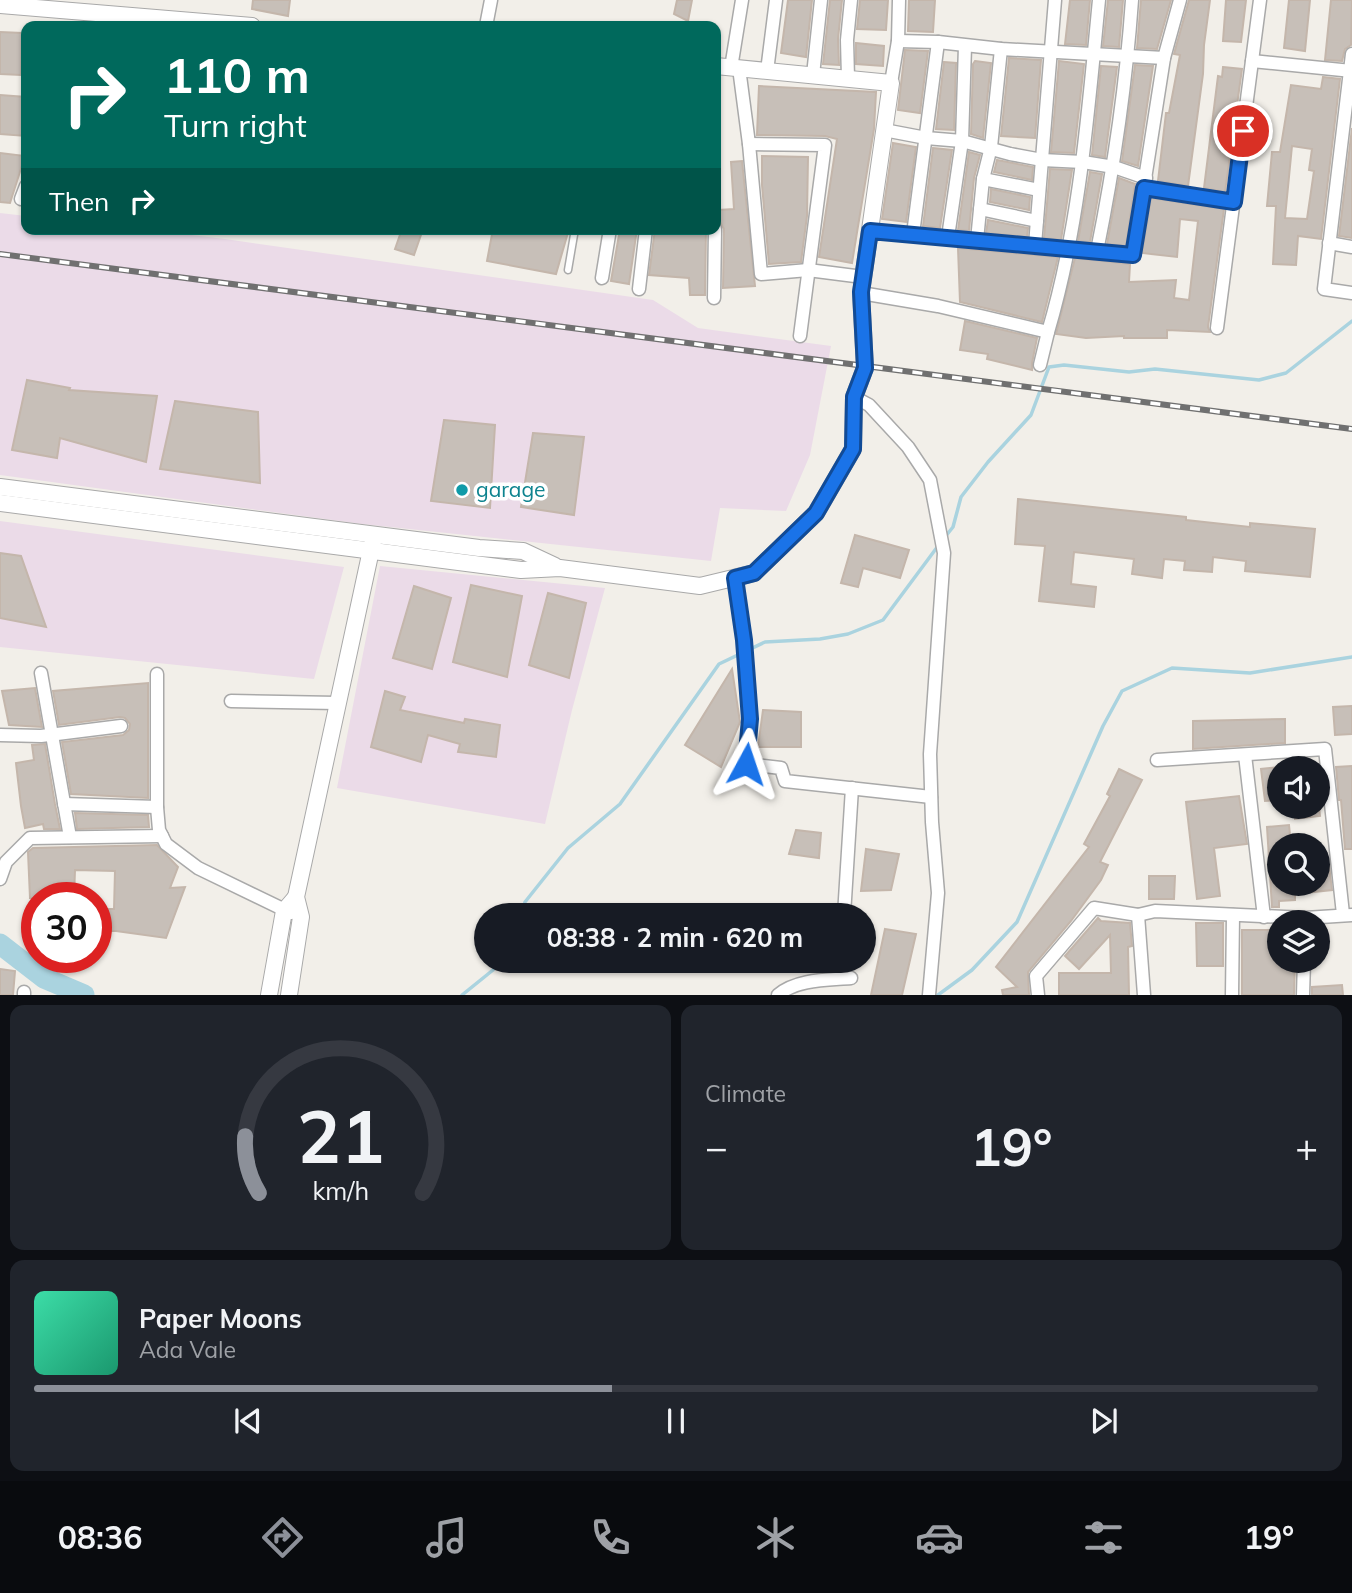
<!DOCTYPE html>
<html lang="en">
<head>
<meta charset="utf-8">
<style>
	:root { --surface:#171b24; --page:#20242c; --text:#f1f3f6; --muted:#9ea1a6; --line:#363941; --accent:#8c9099 }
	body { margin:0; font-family:Mulish,sans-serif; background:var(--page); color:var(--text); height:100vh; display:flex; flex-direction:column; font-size:26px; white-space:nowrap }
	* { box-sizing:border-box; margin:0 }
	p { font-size:23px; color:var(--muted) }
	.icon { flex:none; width:38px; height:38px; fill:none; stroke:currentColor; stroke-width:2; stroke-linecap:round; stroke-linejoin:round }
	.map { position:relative; height:995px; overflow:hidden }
	.drawer { display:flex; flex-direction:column; gap:10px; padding:10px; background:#0d0f14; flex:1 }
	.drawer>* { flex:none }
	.top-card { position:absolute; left:21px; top:21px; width:700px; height:214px; border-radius:14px; box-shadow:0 2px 5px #0004; background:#00695c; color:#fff; overflow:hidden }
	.tools { position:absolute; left:1267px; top:756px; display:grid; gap:14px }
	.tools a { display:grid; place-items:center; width:63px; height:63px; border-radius:50%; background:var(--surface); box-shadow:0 2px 5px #0004; font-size:35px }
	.speed { position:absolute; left:21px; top:882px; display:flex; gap:14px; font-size:35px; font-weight:700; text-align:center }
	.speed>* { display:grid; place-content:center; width:91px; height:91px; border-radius:50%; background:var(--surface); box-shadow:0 2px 5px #0004; line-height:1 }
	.speed .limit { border:10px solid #d22; background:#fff; color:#111 }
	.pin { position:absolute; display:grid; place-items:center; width:60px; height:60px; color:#fff; margin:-30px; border:4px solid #fff; border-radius:50%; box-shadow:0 2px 7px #0007 }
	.me { position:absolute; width:77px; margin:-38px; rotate:5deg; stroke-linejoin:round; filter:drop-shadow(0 0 5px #0008) }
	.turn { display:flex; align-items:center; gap:24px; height:147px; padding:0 28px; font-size:32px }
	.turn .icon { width:91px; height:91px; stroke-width:2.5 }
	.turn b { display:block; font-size:49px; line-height:60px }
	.then { display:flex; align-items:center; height:66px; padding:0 28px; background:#0003; gap:14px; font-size:26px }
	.big { font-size:52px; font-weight:700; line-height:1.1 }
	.drawer .widget { flex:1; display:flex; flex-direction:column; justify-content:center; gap:10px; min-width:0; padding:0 24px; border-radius:14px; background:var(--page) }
	.drawer .dial { align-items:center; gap:0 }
	.dial svg { height:182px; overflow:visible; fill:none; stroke:var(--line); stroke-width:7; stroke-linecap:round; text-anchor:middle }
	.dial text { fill:var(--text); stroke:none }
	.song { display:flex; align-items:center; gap:21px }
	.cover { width:84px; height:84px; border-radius:10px; background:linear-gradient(135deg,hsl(160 70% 55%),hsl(160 70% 35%)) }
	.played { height:7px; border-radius:4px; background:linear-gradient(90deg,var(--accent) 45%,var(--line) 45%) }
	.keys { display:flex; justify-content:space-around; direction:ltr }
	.heat { display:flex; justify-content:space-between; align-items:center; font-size:38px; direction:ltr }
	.drawer .tiles { flex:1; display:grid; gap:10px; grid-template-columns:1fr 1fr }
	.widget:last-child { grid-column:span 2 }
	.trip { position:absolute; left:474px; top:903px; width:402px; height:70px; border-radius:35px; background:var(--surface); box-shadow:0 2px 5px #0004; font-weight:700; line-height:70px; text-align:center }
	.tabs { display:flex; height:112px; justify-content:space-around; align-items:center; background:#090b0e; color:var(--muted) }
	.tabs .icon { width:49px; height:49px }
	.tabs .active { color:var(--accent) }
	.tabs b { font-size:32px; color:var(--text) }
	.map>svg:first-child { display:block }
</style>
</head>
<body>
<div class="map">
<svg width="1352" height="995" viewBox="0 0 1352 995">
	<rect width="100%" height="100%" fill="#f2efe9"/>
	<g fill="#ebdbe8">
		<path d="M0 213 26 216V229H140L225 239 653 300 698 328 831 346 810 455 786 511 720 508 711 561 362 524 0 475Z"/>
		<path d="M0 521 344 567 314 679 0 647Z"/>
		<path d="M380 566 605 588 572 710 545 824 337 788Z"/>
	</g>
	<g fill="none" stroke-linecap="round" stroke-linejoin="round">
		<g stroke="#aad3df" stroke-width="3.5">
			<path d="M945 537 953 527 961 497 988 462 1031 415 1049 367 1064 365 1129 372 1155 369 1259 380 1286 373 1352 321"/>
			<path d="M522 915 525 902 568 848 620 804 719 664 765 642 820 639 848 634 883 620 938 546"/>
			<path d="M462 995 493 970 499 961"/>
			<path d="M938 995 972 970 1017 922 1103 726 1122 691 1172 668 1250 673 1352 657"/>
		</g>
		<path stroke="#aad3df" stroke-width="21" d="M0 944 44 978 84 995"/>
	</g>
	<g fill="#c7bfb8" stroke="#c4b6ab" stroke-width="2" fill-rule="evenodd">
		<path d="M253 0H290L288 16 252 9Z"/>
		<path d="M677 0H692L688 21 674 14Z"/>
		<path d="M788 0H812L806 57 781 53Z"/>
		<path d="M830 0H842L838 39 839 65 823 64Z"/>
		<path d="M860 0H888L886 30 857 29Z"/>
		<path d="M909 0H935L933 32 908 31Z"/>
		<path d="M1070 0H1090L1086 45 1065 44Z"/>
		<path d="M1108 0H1123L1119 47 1103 46Z"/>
		<path d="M1141 0H1171L1157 49 1137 48Z"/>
		<path d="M1189 0H1210L1204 45 1203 74 1188 186 1158 181 1166 113H1169L1180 55 1174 54Z"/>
		<path d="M1226 0H1246L1241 42 1223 41Z"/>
		<path d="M1289 0H1310L1305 51 1284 48Z"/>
		<path d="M1331 0H1352L1351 45 1345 49 1342 61 1325 60Z"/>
		<path d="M0 32 22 33 21 75 0 74Z"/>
		<path d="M856 43 884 46 883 66 856 64Z"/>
		<path d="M905 50 928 51 920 113 898 110Z"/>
		<path d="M1009 58 1041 60 1035 138 1001 136Z"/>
		<path d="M975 61 991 63 983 138 971 134 973 64Z"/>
		<path d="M1059 61 1084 64 1074 153 1051 152Z"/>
		<path d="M944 62 956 63 954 130 936 129Z"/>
		<path d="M1135 65 1153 66 1138 166 1122 161Z"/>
		<path d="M1101 66 1117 67 1105 157 1092 155Z"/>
		<path d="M1223 67 1242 69 1225 192 1204 188 1218 76 1222 77Z"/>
		<path d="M1323 77 1340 79 1321 239 1298 236 1296 265 1273 264 1276 206H1267L1272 152H1280L1291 85 1321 89ZM1292 146 1312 149 1309 170 1314 171 1307 219 1285 218Z"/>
		<path d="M759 86 876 92 874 129 852 263 819 257 837 139 825 136 757 135Z"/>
		<path d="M0 95 26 97V136L0 134Z"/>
		<path d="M1352 128V238L1339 236Z"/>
		<path d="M893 143 916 147 906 222 882 219Z"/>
		<path d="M933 148 952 150 940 228 923 226Z"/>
		<path d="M969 152 980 155 974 178 969 231 958 230Z"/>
		<path d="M0 153 25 156 10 203 0 202Z"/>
		<path d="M762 156 808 157 807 216 801 262 769 264 762 185Z"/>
		<path d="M997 160 1033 167 1032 180 994 172Z"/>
		<path d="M742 161 755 286 723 288 724 229 720 222 719 210 734 209 731 162Z"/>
		<path d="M1050 169 1072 170 1061 240 1044 238Z"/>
		<path d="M1090 172 1102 174 1090 242 1078 241Z"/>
		<path d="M1119 178 1135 184 1126 246 1107 244Z"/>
		<path d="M991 189 1030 197 1029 210 990 202Z"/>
		<path d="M1151 198 1224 209 1208 327 1210 332 1167 330V338H1124V336L1086 338 1056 334 1075 258 1130 264 1129 282 1176 280 1174 298 1189 300 1198 221 1180 219 1177 257 1142 253Z"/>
		<path d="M988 220 1028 228 1027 237 986 233Z"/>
		<path d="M402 229H423L414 255 395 249Z"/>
		<path d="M493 229H569L556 274 487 261Z"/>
		<path d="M620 229H637L629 284 611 281Z"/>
		<path d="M655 229H706L705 295H690L689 278 649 275Z"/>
		<path d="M958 248 1058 257 1042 322 960 302Z"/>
		<path d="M965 321 1037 338 1032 363V370L987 359 988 354 960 350Z"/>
		<path d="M27 380 70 388 69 390 157 396 146 462 60 438 57 458 12 450Z"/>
		<path d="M175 401 258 412 260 483 160 469Z"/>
		<path d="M444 420 495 425 490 508 431 501Z"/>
		<path d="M533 433 584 437 574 515 521 507Z"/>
		<path d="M1018 499 1186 517V520L1250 527V523L1315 529 1310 577 1245 571 1246 561 1213 557 1212 572 1184 570 1185 561 1164 559 1162 578 1132 574 1134 559 1074 552 1071 584 1096 587 1094 607 1039 601 1045 546 1015 544Z"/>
		<path d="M855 535 909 550 900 578 863 568 858 587 841 583Z"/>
		<path d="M0 553 21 556 46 627 0 618Z"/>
		<path d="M471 585 522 596 507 677 453 662Z"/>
		<path d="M414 586 451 598 432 669 393 658Z"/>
		<path d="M548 593 586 603 569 678 529 665Z"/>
		<path d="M732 669 740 722 721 767 685 745Z"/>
		<path d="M148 683V798L71 794 62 742 123 735 129 730 130 724 125 718 120 717 59 725 53 691Z"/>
		<path d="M35 688 42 727 9 725 2 691Z"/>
		<path d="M385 691 405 697 400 710 464 723 465 719 500 725 496 757 458 752 460 744 428 735 421 762 371 747Z"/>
		<path d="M1352 706V734L1335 735 1333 707Z"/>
		<path d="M763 710 801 712V747H758Z"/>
		<path d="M1285 719V743L1193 749V721Z"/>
		<path d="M45 744 55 804 60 829H44L43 824 25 828 21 806 16 763 34 760 32 745Z"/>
		<path d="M1352 766V849H1345L1341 800H1339L1336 767Z"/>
		<path d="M1279 767V800L1265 801 1261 769Z"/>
		<path d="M1119 769 1142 780 1100 862 1108 865 1101 880 1071 921 1028 972 1029 995H1003L1002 990 1017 987 996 967 1089 847 1084 844 1110 796 1107 794Z"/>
		<path d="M1239 796 1247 844 1214 848 1220 896 1197 899 1186 802Z"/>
		<path d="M1294 807H1319L1320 816 1295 819Z"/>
		<path d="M75 813 148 815 149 827 77 829Z"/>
		<path d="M1289 825 1291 845H1279V884H1318V866L1329 865 1332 890 1295 894V900L1279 901V907H1272L1267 827Z"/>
		<path d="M796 830 821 833 819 858 789 854Z"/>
		<path d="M157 845 178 867 170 888 185 887 166 938 116 931H96V909H114L115 871 75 870 74 898H30L28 852 33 848Z"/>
		<path d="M866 849 899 854 891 890 861 891Z"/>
		<path d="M1149 876H1175L1174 899H1149Z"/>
		<path d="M1098 918 1101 921 1130 923 1132 946 1128 947 1129 995H1059V973H1111L1110 935 1079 969 1065 956Z"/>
		<path d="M1196 923H1223V966H1197Z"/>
		<path d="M885 929 916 934 902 995H871Z"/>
		<path d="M1242 930H1279V961H1295L1294 995H1242Z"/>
		<path d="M0 969 15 971 13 995H0Z"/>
		<path d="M1342 985 1343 995H1312V987Z"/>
	</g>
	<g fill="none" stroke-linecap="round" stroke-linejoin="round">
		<defs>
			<path id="service" d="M568 270 575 229"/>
			<g id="minor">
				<path d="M486 26 491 0"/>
				<path d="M898 41 938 42 1001 49 1164 58"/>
				<path d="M1352 54 1324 289 1352 293"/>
				<path d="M1252 61 1352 71"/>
				<path d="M731 68 742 0"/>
				<path d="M739 68 749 144 761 274 808 270 863 277"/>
				<path d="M767 71 776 0"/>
				<path d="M813 75 821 0"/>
				<path d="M848 78 847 40 851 0"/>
				<path d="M891 83 898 41 899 0"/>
				<path d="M884 130 926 138 962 141 1010 154 1042 160 1083 162 1114 167 1146 178"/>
				<path d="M749 144 825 145 800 336"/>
				<path d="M983 179 1039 190"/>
				<path d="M1144 188 1234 202"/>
				<path d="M21 199 26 186"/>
				<path d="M980 209 1037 221"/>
				<path d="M870 231 1133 255 1164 58 1180 0"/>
				<path d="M913 234 938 42"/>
				<path d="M948 237 962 141 965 46"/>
				<path d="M977 240 983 179 991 147 1001 49"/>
				<path d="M1329 243 1352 247"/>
				<path d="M1035 245 1055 0"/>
				<path d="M1097 251C1114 167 1126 86 1132 0"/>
				<path d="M602 278 610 229"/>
				<path d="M639 289 646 229"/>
				<path d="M861 293 938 306 1048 332C1080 224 1088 112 1099 0"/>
				<path d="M714 298 715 229"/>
				<path d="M1217 328 1260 0"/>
				<path d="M1040 365 1048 332"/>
				<path d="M854 397 869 405 908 447 930 480 944 553 930 754 932 822 938 893 929 995"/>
				<path d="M735 578 744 640 750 719 746 764 781 768 785 781 931 797"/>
				<path d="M41 673 70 837"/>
				<path d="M157 674V807L159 830 166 844 198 868 291 913"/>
				<path d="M231 701 337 703"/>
				<path d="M0 735 41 736 121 726"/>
				<path d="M1245 755 1264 917"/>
				<path d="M1157 760 1325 749 1343 914"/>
				<path d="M64 804 157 807"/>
				<path d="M0 879 6 862 30 838 162 836"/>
				<path d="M844 915 852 788"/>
				<path d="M1138 915 1144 995"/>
				<path d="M24 995V992"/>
				<path d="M778 995C797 979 827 980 851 978"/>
				<path d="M1038 995 1036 976 1094 908 1138 915 1155 911 1305 918 1352 915"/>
				<path d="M1232 995 1233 915"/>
				<path d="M1303 995 1304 961"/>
			</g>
			<g id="tertiary">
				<path d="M0 5 252 26"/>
				<path d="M0 487 479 548 523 551 555 566"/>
				<path d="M0 503 521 570 560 568 700 586 754 573 816 513 853 449 854 397 865 368 861 293 891 83 716 66"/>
				<path d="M269 995 284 911 296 897"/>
				<path d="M289 995 301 917 296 897 373 541"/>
			</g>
		</defs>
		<use href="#service" stroke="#a9a9a9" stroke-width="9"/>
		<use href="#minor" stroke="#a9a9a9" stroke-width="15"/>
		<use href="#tertiary" stroke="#a9a9a9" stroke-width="18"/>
		<use href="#service" stroke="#fff" stroke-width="6"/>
		<use href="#minor" stroke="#fff" stroke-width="12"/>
		<use href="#tertiary" stroke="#fff" stroke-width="16"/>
		<defs>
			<path id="rail" d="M0 254 1352 429"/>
		</defs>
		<use href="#rail" stroke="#707070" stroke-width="6"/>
		<use href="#rail" stroke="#fff" stroke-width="3.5" stroke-dasharray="10" stroke-linecap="butt"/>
	</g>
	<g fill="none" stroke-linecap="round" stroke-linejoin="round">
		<defs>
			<path id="route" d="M746 764 750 719 744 640 735 578 754 573 816 513 853 449 854 397 865 368 861 292 870 231 1133 255 1144 188 1234 202 1243 131"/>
		</defs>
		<use href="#route" stroke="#114b97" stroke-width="18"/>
		<use href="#route" stroke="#1a73e8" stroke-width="12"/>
	</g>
	<circle fill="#0f9aa8" stroke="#fff" stroke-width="2.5" cx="462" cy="490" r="7"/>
	<g text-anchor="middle" stroke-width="7" stroke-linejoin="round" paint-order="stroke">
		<g font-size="21" fill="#0d838f" stroke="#fff" text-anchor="start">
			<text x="476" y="497">garage</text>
		</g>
	</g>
</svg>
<div class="tools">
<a><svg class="icon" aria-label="sound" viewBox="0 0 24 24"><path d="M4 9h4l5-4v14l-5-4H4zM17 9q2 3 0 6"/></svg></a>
<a><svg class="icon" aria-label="search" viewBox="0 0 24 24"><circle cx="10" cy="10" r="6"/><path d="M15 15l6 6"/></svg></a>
<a><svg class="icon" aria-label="layers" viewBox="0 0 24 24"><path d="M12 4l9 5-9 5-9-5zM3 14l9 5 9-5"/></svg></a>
</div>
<div class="speed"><div class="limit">30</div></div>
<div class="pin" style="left:1243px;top:131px;background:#d93025"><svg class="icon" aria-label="arrive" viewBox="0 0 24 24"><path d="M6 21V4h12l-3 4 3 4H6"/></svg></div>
<svg class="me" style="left:746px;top:764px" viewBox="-20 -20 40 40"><path d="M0-17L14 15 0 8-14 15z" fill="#1a73e8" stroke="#fff" stroke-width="4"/></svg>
<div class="trip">08:38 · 2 min · 620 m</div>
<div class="top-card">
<div class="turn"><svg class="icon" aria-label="right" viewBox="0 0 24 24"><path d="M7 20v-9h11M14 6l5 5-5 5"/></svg><div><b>110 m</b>Turn right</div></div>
<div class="then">Then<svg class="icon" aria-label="right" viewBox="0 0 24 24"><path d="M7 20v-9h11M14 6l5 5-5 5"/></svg></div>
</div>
</div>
<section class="drawer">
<div class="tiles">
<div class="widget dial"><svg viewBox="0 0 100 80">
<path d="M14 69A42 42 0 1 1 86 69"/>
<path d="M14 69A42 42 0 0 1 8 44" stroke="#8c9099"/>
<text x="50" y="56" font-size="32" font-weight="700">21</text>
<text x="50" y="72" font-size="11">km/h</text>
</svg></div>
<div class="widget"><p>Climate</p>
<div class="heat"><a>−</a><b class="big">19°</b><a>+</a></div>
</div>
<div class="widget">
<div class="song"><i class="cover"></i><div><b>Paper Moons</b><p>Ada Vale</p></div></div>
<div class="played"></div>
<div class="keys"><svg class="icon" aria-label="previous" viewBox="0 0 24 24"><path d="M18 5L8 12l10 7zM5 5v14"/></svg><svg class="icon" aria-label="pause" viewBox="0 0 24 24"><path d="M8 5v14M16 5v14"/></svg><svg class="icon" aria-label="next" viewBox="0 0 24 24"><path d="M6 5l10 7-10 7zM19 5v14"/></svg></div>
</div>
</div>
</section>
<nav class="tabs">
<b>08:36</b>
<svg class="icon active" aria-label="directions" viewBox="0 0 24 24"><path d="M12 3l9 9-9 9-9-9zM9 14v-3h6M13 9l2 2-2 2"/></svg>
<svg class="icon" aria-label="music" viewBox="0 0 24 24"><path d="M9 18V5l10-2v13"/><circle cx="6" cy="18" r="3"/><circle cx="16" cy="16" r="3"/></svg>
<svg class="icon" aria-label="phone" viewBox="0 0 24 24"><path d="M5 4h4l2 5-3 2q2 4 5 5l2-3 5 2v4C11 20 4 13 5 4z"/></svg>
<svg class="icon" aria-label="climate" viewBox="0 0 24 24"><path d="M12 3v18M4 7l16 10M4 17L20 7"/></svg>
<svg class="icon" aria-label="car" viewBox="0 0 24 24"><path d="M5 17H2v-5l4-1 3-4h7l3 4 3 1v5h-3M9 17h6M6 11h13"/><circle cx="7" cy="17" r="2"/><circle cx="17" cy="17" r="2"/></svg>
<svg class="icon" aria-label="filters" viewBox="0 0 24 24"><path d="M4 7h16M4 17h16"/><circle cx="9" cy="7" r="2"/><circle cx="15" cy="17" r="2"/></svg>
<b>19°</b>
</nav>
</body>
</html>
